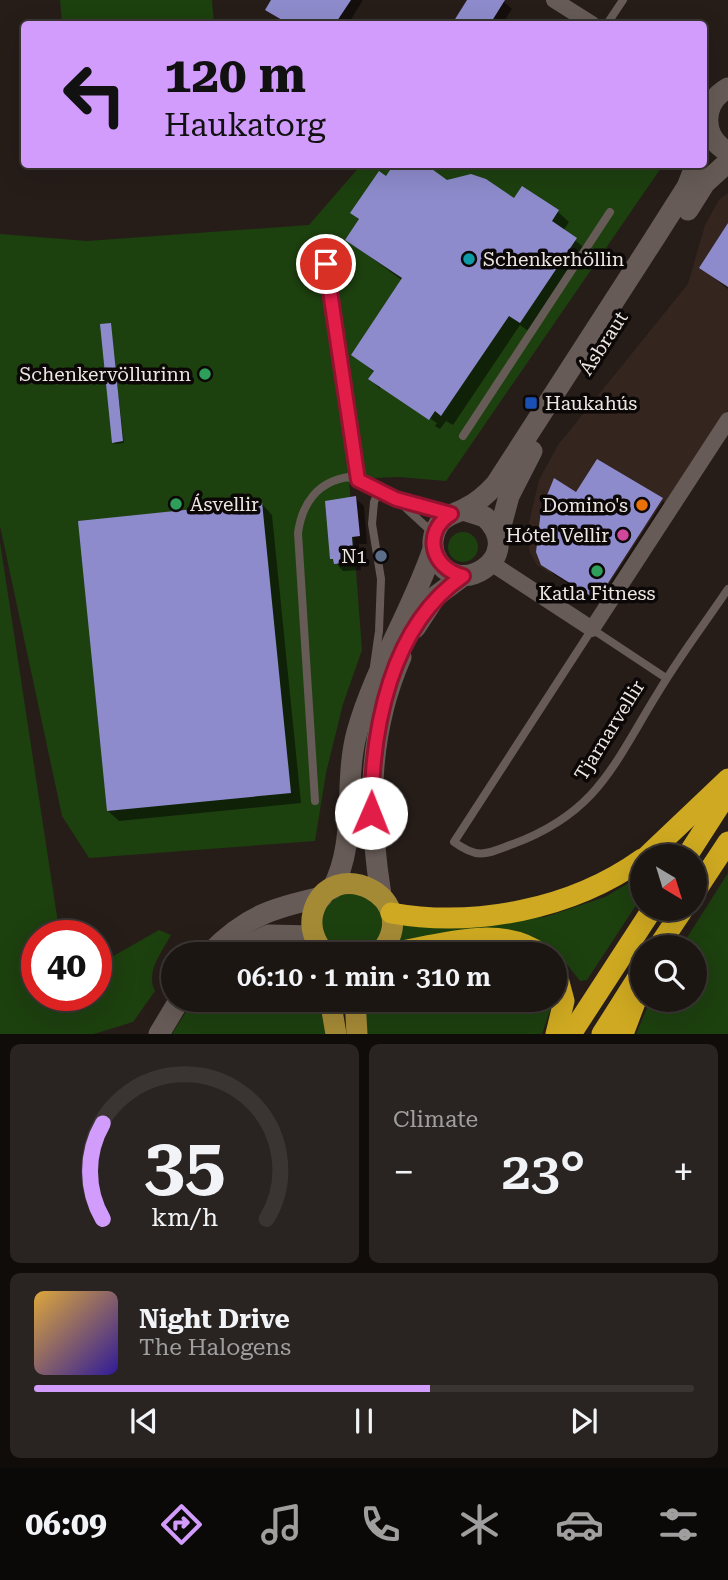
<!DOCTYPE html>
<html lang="en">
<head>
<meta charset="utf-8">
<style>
	:root { --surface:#1c1613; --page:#292321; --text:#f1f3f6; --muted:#a09fa0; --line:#3a3533; --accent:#d29cfd }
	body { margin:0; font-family:"Roboto Serif",serif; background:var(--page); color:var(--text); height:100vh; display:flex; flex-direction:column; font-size:26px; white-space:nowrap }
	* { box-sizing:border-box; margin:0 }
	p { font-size:23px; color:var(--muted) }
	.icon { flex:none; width:38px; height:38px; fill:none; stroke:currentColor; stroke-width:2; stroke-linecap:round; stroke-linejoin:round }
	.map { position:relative; height:1034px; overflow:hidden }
	.sheet { display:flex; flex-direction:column; gap:10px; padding:10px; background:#0f0c0a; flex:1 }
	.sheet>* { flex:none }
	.hud { position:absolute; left:21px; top:21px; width:686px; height:147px; border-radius:7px; box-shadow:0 7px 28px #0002,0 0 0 2px var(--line); background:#d29cfd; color:#111; overflow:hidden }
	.needle { width:46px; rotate:142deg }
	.tools { position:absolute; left:630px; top:844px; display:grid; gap:14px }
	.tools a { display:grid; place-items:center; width:77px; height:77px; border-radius:50%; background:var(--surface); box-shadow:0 7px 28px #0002,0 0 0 2px var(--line); font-size:35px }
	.speed { position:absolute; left:21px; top:920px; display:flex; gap:14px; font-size:35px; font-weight:700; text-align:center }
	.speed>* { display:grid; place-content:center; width:91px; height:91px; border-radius:50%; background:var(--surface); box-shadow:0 7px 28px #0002,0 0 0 2px var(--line); line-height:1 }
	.speed .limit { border:10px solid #d22; background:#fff; color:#111 }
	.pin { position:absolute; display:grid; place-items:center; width:60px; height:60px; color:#fff; margin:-30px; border:4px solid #fff; border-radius:50%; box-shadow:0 2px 7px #0007 }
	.me { position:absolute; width:77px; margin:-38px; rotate:1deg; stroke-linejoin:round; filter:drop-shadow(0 0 5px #0008) }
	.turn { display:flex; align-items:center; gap:24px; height:147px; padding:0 28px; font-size:32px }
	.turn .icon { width:91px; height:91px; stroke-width:2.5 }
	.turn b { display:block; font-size:49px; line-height:60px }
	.big { font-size:52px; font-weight:600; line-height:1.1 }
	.sheet .widget { flex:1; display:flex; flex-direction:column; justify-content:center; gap:10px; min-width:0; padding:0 24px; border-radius:10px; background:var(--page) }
	.sheet .dial { align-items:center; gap:0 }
	.dial svg { height:182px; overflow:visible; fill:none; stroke:var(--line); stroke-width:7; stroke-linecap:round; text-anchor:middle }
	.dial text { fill:var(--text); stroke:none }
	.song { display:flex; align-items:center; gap:21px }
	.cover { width:84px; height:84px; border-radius:10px; background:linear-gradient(135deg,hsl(40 70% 55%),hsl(250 70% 35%)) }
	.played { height:7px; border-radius:4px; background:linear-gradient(90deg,var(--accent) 60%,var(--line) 60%) }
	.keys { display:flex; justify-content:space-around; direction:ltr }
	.heat { display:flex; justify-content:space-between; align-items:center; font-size:38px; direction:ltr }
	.sheet .tiles { flex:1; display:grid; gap:10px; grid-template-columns:1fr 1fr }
	.widget:last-child { grid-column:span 2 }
	.trip { position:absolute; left:161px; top:942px; width:406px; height:70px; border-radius:35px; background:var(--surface); box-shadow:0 7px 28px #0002,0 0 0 2px var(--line); font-weight:600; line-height:70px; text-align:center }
	.dock { display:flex; height:112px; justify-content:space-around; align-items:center; background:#0b0908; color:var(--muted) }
	.dock .icon { width:49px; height:49px }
	.dock .current { color:var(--accent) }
	.dock b { font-size:32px; color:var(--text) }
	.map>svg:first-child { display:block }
</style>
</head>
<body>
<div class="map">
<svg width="728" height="1034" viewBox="0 0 728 1034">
	<rect width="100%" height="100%" fill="#261d19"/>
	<path fill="#34251f" d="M728 193V410L602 605 537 565 530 553 527 531 539 480 558 445 688 284 705 225 719 200Z"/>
	<g fill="#1d400f">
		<path d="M60 0H212L214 24H62Z"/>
		<path d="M361 165H663L446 481 399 477 349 479 362 650 343 704 326 773 315 841 89 858 62 816 0 526V234L87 241 309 225Z"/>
		<circle cx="463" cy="547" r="15"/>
		<path d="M0 542 60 936H37V996H96V966L159 930 171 935C162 952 145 972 155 991L133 1022 94 1034H0Z"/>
		<path d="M728 873V1034H636L651 999H695V947H681Z"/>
		<path d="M642 875V896L587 980 580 981 562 958 540 944H397L400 925 417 927 545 917 605 897Z"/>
		<circle cx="352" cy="924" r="31"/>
		<path d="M194 999H326L332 1034H172Z"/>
		<path d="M364 999H554L542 1034H364Z"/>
	</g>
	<g fill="#0007">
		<path d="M273 0H363L348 24H287L267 9Z"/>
		<path d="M469 0H502L512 9 502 24H454Z"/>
		<path d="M387 178 447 182 558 212 569 222 563 231 587 250 531 333 520 325 453 425 446 421 440 429 435 426 437 423 380 385V389L370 379 375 373 353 355 403 281 347 240 360 221 352 213Z"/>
		<path d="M728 227V289L701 268Z"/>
		<path d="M110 324 124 443 115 444 113 442Z"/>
		<path d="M598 461 662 500 594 601 554 575 543 564 537 552 539 527 555 480 576 494Z"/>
		<path d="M355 498 364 506 367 544H359L361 570 343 571 332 558Z"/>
		<path d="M663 501 672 510 608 609 597 602Z"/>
		<path d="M262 504 272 515 301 803 119 821 108 811Z"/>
	</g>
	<g fill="#8e8bcc">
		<path d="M271 0H351L335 24H289L265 10Z"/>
		<path d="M467 0H505L490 24H452Z"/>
		<path d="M394 164H425L447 180 471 174 486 179 514 198 522 186 559 210 552 221 577 238 520 323 509 316 441 416 435 411 429 420 368 379 374 371 351 355 402 278 345 240 359 219 350 213 379 171 386 176Z"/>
		<path d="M728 223V287L699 268Z"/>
		<path d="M111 323 123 441 112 443 100 324Z"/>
		<path d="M597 459 663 498 597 600 541 565 536 552 541 510 554 478 576 492Z"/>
		<path d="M356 496 360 536 352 537 354 562 334 564 333 559H330L325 501Z"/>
		<path d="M262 502 291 793 107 811 78 521Z"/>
	</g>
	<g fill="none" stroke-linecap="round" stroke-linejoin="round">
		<g stroke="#665b56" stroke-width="8">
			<path d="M607 24 623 0"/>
			<path d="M326 264 358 480"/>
			<path d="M463 436 610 212"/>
			<path d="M400 500 449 513"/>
			<path d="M374 666 379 631 381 579 372 524 374 502 379 490"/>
			<path d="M666 678 592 629 454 842C479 860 486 854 513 844 599 812 614 763 659 691 680 656 705 623 728 589"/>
			<path d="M315 801 298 533C302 504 317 482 348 477L396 499 432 532"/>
		</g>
		<g stroke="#665b56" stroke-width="16">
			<path d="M554 0 592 24"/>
			<path d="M491 563 592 629 728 420"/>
		</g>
		<g stroke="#665b56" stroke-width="21">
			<path d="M728 88C701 103 701 137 728 152"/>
			<path d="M688 210 705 183 728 162"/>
			<path d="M463 510 485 517C528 557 455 603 435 555 431 545 433 533 439 524 446 514 456 514 466 508 478 502 487 494 496 484L654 239 687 187 696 164"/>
			<path d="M498 537 509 496 532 451"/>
			<path d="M415 628 436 596 463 576"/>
			<path d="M332 889C358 842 343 783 357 732 375 668 412 611 433 549"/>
			<path d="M381 895C368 813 367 735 401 657"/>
			<path d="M209 954C246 916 272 908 322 897"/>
			<path d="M229 954 269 935 314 936"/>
			<path d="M159 1034 180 999"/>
		</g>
		<g stroke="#a58a36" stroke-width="21">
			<path d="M325 954C315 942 309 929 313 913 330 851 428 898 379 954"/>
			<path d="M330 999 336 1034"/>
			<path d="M355 999 357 1034"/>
		</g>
		<g stroke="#cfa921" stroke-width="21">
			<path d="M647 856 728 779"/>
			<path d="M687 856 727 794"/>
			<path d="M695 892 728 842"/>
			<path d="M391 913C475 928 572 909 642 859"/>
			<path d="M658 947 684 908"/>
			<path d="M386 954C432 947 500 922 541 954"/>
			<path d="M555 967 564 1001 556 1034"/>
			<path d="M571 1034 653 908"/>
			<path d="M602 1034 642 971"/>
			<path d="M623 1034 637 997"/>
		</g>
	</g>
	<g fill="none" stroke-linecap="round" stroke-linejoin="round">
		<defs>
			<path id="route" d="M326 264 358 480 396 499 451 514C422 532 431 568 463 576 390 626 372 729 371 813"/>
		</defs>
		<use href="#route" stroke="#92132f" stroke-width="18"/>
		<use href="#route" stroke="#e11d48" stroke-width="12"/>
	</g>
	<circle fill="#0f9aa8" stroke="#0c0807" stroke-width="2.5" cx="469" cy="259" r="7"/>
	<g fill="#2e9e5b" stroke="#0c0807" stroke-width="2.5">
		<circle cx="205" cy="374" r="7"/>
		<circle cx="176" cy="504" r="7"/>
		<circle cx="597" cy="571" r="7"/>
	</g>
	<rect fill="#1a4fb4" stroke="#0c0807" stroke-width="2.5" x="524" y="396" width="14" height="14" rx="3.5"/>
	<circle fill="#e8710a" stroke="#0c0807" stroke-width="2.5" cx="642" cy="505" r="7"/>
	<circle fill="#d1479c" stroke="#0c0807" stroke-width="2.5" cx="623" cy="535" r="7"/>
	<circle fill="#5c6f8a" stroke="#0c0807" stroke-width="2.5" cx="381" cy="556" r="7"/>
	<g text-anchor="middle" stroke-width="7" stroke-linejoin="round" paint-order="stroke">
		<g font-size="19" fill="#ede7e4" stroke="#0c0807" text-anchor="end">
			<text x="483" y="266" text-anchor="start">Schenkerhöllin</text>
			<text x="191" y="381">Schenkervöllurinn</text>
			<text x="545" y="410" text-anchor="start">Haukahús</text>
			<text x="190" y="511" text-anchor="start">Ásvellir</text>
			<text x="628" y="512">Domino's</text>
			<text x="609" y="542">Hótel Vellir</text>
			<text x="367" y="563">N1</text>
			<text x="597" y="600" text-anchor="middle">Katla Fitness</text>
		</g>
		<g font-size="19" fill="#ede7e4" stroke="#0c0807">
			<text transform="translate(603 343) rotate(-57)" y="7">Ásbraut</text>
			<text transform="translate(609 730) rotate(-58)" y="7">Tjarnarvellir</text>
		</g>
	</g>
</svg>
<div class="tools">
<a><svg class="needle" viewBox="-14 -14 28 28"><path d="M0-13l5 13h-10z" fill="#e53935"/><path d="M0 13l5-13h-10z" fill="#a09fa0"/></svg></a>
<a><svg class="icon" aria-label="search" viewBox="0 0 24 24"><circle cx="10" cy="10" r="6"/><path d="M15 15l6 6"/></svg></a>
</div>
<div class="speed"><div class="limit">40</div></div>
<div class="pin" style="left:326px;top:264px;background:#d93025"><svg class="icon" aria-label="arrive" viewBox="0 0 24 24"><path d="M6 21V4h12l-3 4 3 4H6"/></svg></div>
<svg class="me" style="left:371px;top:813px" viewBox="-20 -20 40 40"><circle r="19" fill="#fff"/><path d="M0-13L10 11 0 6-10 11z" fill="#e11d48"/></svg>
<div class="trip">06:10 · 1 min · 310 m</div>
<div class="hud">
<div class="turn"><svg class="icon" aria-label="left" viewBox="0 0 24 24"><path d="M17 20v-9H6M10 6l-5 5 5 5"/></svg><div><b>120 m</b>Haukatorg</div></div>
</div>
</div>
<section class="sheet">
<div class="tiles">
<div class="widget dial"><svg viewBox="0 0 100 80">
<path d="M14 69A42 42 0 1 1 86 69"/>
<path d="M14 69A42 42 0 0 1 14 27" stroke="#d29cfd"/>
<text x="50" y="56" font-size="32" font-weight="700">35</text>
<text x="50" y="72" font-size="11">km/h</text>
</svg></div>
<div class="widget"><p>Climate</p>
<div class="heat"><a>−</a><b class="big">23°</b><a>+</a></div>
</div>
<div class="widget">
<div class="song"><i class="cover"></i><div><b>Night Drive</b><p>The Halogens</p></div></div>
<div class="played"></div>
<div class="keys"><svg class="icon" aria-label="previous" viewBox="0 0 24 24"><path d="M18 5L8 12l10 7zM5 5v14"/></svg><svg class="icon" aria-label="pause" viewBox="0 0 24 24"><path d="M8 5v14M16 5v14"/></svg><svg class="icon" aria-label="next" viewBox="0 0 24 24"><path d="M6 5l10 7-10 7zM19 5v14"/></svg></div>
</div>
</div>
</section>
<nav class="dock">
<b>06:09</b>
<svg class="icon current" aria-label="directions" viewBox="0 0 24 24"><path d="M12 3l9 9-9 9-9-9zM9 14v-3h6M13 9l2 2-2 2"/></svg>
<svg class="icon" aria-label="music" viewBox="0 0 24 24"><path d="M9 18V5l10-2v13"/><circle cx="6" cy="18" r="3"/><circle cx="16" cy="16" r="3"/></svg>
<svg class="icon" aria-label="phone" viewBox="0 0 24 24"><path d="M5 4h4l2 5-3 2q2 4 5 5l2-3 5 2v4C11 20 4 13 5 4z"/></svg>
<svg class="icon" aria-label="climate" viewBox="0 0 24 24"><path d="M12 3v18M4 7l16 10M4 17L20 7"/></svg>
<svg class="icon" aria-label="car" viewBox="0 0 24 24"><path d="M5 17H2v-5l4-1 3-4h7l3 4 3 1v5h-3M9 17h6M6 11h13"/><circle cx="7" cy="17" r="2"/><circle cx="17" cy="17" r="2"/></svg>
<svg class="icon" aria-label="filters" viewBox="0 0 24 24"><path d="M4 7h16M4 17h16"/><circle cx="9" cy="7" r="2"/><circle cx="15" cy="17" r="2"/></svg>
</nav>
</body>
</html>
